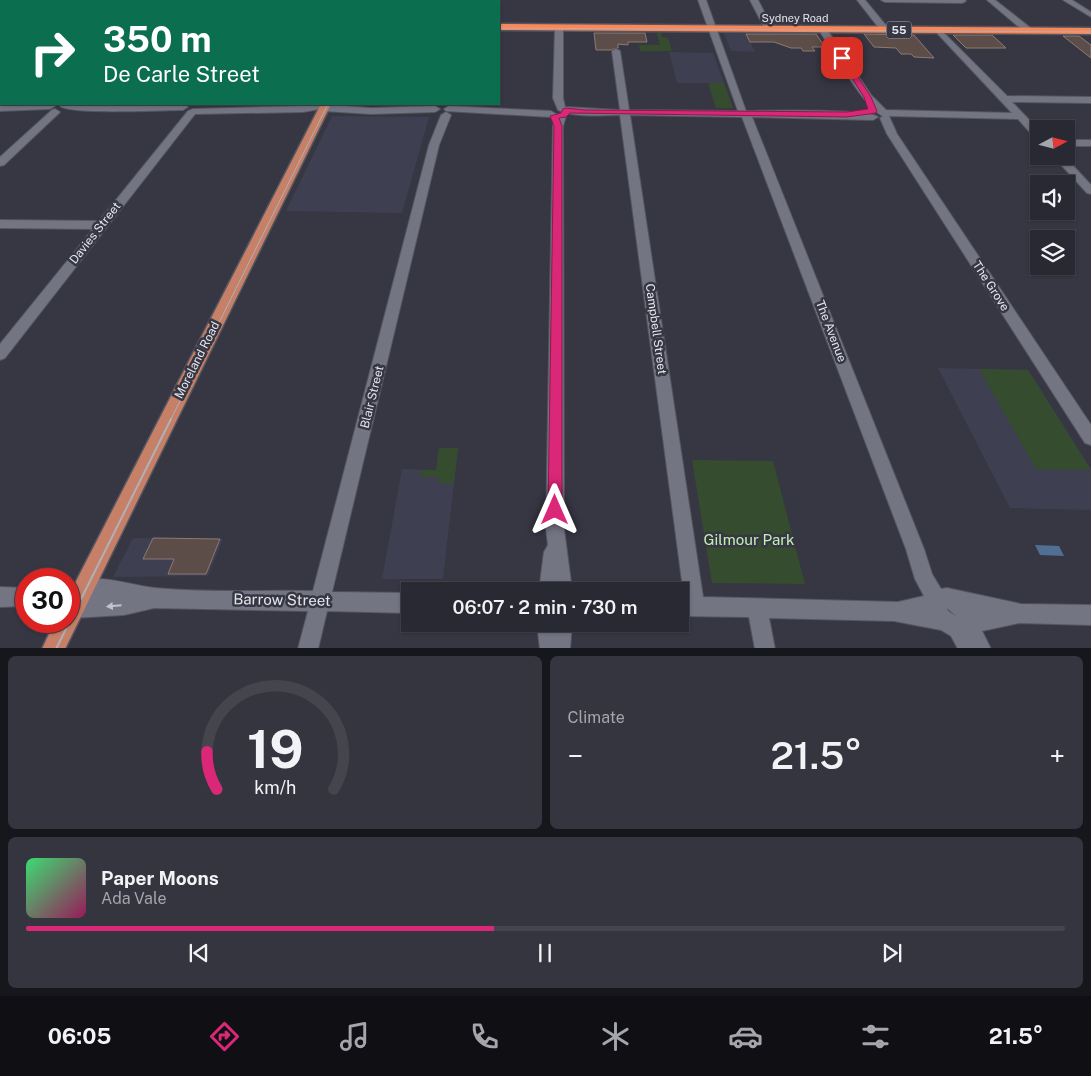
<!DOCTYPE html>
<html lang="en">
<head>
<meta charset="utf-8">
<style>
	:root { --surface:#282932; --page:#34353e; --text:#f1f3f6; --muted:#a5a6ac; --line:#44454d; --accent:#db2777 }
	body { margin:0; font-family:"Public Sans",sans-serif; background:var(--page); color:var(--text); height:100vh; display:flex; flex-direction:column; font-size:19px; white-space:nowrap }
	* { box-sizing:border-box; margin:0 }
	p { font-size:16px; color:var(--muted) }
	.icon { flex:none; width:28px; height:28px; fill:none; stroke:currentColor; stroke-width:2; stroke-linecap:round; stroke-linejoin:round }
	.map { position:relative; height:648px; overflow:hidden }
	.drawer { display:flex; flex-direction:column; gap:8px; padding:8px; background:#16171c; flex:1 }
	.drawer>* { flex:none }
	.hud { position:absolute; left:0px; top:0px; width:500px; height:105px; box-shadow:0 1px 4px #0004,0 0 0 1px var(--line); background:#0b6e4f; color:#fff; overflow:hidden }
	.needle { width:32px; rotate:83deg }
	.buttons { position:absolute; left:1030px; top:120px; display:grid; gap:10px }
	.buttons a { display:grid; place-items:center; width:45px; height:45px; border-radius:0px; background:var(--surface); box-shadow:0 1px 4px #0004,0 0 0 1px var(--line); font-size:25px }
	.speed { position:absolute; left:15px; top:568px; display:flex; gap:10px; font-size:25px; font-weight:700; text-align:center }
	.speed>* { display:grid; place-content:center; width:65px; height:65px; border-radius:50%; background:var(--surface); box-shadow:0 1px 4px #0004,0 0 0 1px var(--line); line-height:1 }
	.speed .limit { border:8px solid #d22; background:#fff; color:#111 }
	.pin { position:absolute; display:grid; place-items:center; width:42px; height:42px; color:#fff; margin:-21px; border-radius:10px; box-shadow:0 2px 8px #0006 }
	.me { position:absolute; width:55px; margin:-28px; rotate:0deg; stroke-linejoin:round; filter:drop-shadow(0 0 4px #0008) }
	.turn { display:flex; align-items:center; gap:18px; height:105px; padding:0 20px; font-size:22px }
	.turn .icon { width:65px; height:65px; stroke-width:2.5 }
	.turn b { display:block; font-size:35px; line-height:42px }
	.big { font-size:38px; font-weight:600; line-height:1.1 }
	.drawer .card { flex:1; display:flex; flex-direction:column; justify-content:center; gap:8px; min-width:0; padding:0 18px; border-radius:8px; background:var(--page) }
	.drawer .dial { align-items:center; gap:0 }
	.dial svg { height:130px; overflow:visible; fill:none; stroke:var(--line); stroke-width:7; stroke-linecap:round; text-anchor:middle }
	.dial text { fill:var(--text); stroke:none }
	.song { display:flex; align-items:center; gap:15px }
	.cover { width:60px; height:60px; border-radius:8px; background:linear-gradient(135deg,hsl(140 70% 55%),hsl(330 70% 35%)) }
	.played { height:5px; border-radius:2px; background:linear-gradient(90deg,var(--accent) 45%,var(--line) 45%) }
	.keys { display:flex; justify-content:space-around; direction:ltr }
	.heat { display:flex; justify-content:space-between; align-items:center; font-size:28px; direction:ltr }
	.drawer .tiles { flex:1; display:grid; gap:8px; grid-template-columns:1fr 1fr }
	.card:last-child { grid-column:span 2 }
	.trip { position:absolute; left:401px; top:582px; width:288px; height:50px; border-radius:0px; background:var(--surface); box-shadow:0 1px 4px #0004,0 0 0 1px var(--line); font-weight:600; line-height:50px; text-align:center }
	.dock { display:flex; height:80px; justify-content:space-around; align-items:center; background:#101014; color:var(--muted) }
	.dock .icon { width:35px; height:35px }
	.dock .current { color:var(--accent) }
	.dock b { font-size:22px; color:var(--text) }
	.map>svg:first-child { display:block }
</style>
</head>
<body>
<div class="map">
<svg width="1091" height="649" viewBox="0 0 1091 649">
	<rect width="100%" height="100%" fill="#363743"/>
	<g fill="#3e3f51">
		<path d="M724 33H746L755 52 731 51Z"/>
		<path d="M669 52 713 53 724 83H677Z"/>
		<path d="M332 116 429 117 402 213 286 211Z"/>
		<path d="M938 368 1028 370 1091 469V510L1010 508Z"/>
		<path d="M439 448H458L443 579H382L402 469 436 470Z"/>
		<path d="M133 538 223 539 208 576 113 577Z"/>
	</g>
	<g fill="#364c2f">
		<path d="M657 33H661L662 37 668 38 672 51H640L639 45H660Z"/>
		<path d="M708 83H724L733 108H716Z"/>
		<path d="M979 369 1028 370 1091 470 1036 469Z"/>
		<path d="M439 448H458L454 483H438L439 477H420L421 470H436Z"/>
		<path d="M692 460 773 461 805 584 712 583Z"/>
	</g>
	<path fill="#516f92" d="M1035 545 1059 546 1064 556 1040 555Z"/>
	<g fill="#5c4d49" stroke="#8b7b77">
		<path d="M594 33H645L647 42H628V45L618 44V48L610 50H596Z"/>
		<path d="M746 34H816L825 47H812L815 51H803L801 48H791L774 42H750Z"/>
		<path d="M864 34 914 35 934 58 914 57 911 54H901L896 48 874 47Z"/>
		<path d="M953 35H992L1006 48H966Z"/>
		<path d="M1063 36H1079L1091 45V58Z"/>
		<path d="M153 538 220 539 206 574H168L174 559H143Z"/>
	</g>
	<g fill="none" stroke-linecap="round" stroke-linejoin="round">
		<defs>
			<g id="minor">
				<path d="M698 0H706L746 111C766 111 867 108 878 117L873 120 752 117 924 549 932 574 941 589 947 588 1021 604 1091 605V625L1019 623 982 631 991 649H958L951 636 941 630 894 621 769 618 775 649H755L749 617 680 616V596H684L620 115C601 115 576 118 558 110L553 98 555 28 559 26 563 28V98L565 107 620 110 612 51 616 49 620 51 629 110 738 111ZM630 115 742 117 906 549 915 579 924 596 898 602 703 597ZM947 608 957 617 948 611Z"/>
				<path d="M750 0H758L773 29 772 31H766Z"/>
				<path d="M857 0H865L888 28V32H882Z"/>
				<path d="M881 0H965L966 1 962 3 885 2Z"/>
				<path d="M987 0H995L1032 29V33H1026Z"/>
				<path d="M1063 0H1072L1091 12V17Z"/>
				<path d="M820 28H826L871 95 886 110 1012 113 936 32V28H939L1007 96 1091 97V103L1012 102 1039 130V139L1035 138 1018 119 889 116 897 134 1091 425V445L1085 443 887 134 880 118 883 116C865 109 831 49 819 30Z"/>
				<path d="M52 104 55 106 50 109 0 111V105Z"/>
				<path d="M63 104H183L188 107 183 110C163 110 71 115 60 106Z"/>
				<path d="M317 104 371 108 435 106 440 109 435 112 371 114 324 111 320 109 303 112 195 114 5 358 0 360V344L93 229 0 228V220L99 221 188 111 193 109 303 106Z"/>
				<path d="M449 106 551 111 556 114 551 117 446 111 444 109Z"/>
				<path d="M55 109 60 112 58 114 4 165 0 166V157L52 110Z"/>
				<path d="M446 112 451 115 439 145 332 592 410 593V613L327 611 318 649H298L308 611 154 608 124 615 73 618 69 616V600L81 598 76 596 73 589 76 582C100 573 132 586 155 588 207 593 261 590 313 591L429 145 441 115Z"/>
				<path d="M561 113 566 116 563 126 564 529 572 590 539 591 544 552 548 545 546 529 553 126 556 116Z"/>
				<rect x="1066" y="140" width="25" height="6"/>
				<path d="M1053 156H1064L1091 185V194L1087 193Z"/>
				<path d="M0 587 26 588V606L0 607Z"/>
				<path d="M537 624H572L570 649H540Z"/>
			</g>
			<path id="major" d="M321 104H331L65 649H42L55 621H69V595Z"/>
			<g id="highway">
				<path d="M0 21 1 22V27H0Z"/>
				<path d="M499 24 1091 28V34L499 30Z"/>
			</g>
		</defs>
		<use href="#minor" stroke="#565660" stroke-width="2"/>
		<use href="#major" stroke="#565660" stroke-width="3"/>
		<use href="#highway" stroke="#565660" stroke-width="3"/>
		<use href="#minor" fill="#747583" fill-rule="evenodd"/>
		<use href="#major" fill="#c68068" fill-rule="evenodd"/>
		<use href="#highway" fill="#fc8756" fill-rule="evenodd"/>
		<g stroke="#b0b0b9" stroke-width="1">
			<path d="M499 28 1091 32"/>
			<path d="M170 421 328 104"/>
		</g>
		<path stroke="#b0b0b9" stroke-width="2" d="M56 649 171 419"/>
	</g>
	<defs><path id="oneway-solid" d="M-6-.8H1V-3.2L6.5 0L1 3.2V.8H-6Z" transform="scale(1.25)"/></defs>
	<use fill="#c3c3cd" href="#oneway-solid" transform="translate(114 606) rotate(175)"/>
	<path fill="#db2777" stroke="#8e194d" d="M842 56 845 57 871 97 877 111 876 113 847 117 570 113 566 117 559 118 562 126V510L560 515 555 517 550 515 548 510 554 126 550 116 561 113 563 109 565 108 586 110 847 112 868 109 864 97 839 58Z"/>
	<g text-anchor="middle" stroke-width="5" stroke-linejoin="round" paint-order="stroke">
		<g font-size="11" fill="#e5e5ed" stroke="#363743">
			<text x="795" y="22">Sydney Road</text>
		</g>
		<rect fill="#363743" stroke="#b0b1ba" stroke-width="1" x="886.5" y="21.5" width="25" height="17" rx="4"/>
		<g font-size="11" font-weight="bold" fill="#e5e5ed">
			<text x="899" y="34">55</text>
		</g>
		<g font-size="12" fill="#e5e5ed" stroke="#363743">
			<text transform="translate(95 233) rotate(-52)" y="4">Davies Street</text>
			<text transform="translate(991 286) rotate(57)" y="4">The Grove</text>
			<text transform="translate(656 329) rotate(82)" y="4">Campbell Street</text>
			<text transform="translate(831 331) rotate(69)" y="4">The Avenue</text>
			<text transform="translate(197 360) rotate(-63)" y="4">Moreland Road</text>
			<text transform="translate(372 397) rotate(-76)" y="4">Blair Street</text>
		</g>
		<g font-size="15" fill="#c1f0b2" stroke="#363743">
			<text x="749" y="545">Gilmour Park</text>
		</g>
		<g font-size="15" fill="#e5e5ed" stroke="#363743">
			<text transform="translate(282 600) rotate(1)" y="5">Barrow Street</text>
		</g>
	</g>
</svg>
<div class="buttons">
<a><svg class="needle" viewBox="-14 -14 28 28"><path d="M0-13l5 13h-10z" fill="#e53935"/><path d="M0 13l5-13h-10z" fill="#a5a6ac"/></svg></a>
<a><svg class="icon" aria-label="sound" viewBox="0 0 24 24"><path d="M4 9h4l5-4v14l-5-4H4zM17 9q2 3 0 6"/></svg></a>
<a><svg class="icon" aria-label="layers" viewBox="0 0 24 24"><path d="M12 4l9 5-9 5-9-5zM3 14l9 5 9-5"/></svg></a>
</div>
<div class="speed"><div class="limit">30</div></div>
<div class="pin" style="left:842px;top:58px;background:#d93025"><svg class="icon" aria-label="arrive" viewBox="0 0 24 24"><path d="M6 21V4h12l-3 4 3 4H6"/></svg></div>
<svg class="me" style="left:555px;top:510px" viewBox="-20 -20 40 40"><path d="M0-17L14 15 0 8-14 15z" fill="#db2777" stroke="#fff" stroke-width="4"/></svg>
<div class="trip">06:07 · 2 min · 730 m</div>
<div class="hud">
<div class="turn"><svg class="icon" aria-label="right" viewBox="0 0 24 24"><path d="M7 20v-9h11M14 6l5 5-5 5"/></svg><div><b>350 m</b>De Carle Street</div></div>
</div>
</div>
<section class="drawer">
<div class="tiles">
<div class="card dial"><svg viewBox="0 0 100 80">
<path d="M14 69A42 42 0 1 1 86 69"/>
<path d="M14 69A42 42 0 0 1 8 46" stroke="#db2777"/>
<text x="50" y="56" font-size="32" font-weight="700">19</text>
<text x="50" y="72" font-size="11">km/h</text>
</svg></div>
<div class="card"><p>Climate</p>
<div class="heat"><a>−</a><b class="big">21.5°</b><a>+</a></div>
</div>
<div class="card">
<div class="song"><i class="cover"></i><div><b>Paper Moons</b><p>Ada Vale</p></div></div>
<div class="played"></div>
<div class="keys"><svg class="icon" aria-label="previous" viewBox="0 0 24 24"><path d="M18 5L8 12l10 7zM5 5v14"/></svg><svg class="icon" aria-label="pause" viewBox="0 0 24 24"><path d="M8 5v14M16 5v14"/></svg><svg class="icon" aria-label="next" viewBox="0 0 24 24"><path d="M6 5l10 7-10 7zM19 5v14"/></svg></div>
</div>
</div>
</section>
<nav class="dock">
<b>06:05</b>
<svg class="icon current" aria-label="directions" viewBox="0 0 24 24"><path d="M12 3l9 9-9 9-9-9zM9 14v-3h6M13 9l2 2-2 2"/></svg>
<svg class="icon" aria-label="music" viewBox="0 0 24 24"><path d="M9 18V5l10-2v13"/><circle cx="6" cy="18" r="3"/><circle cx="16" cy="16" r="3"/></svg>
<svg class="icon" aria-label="phone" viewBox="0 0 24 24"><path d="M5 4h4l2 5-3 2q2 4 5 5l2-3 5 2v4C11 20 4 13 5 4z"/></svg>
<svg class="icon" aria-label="climate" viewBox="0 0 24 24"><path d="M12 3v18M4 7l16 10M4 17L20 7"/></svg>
<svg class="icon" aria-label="car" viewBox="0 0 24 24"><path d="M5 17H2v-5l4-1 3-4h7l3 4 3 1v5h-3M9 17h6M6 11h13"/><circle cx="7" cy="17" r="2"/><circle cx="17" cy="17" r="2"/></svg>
<svg class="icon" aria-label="filters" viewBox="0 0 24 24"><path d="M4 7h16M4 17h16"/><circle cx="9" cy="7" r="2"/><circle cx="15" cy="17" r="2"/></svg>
<b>21.5°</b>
</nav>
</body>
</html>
